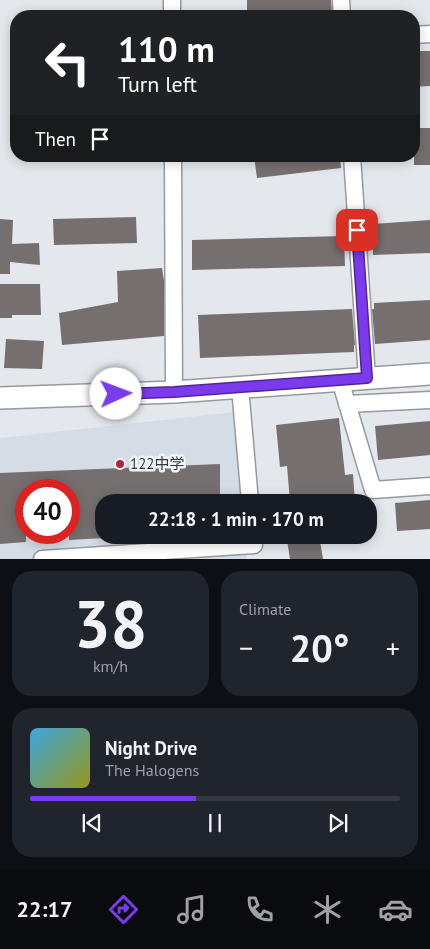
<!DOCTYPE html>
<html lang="en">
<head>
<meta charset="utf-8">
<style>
	:root { --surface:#171b24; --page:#20242c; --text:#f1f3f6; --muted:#9ea1a6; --line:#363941; --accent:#7c3aed }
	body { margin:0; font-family:"PT Sans","Noto Sans SC",sans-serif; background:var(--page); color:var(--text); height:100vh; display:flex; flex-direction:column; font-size:19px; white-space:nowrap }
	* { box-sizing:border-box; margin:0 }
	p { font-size:16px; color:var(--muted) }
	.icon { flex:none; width:28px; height:28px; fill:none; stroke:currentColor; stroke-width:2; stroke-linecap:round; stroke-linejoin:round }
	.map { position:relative; height:559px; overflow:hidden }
	.sheet { display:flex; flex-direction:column; gap:12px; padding:12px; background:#0d0f14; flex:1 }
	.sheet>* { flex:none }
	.hud { position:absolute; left:10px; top:10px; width:410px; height:152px; border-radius:20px; box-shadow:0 2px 12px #0003; background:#202124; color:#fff; overflow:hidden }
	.speed { position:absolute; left:15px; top:479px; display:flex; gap:10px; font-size:25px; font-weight:700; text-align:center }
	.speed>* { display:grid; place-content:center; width:65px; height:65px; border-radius:50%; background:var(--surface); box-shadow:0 2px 12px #0003; line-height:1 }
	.speed .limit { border:8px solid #d22; background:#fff; color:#111 }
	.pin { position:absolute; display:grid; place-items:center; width:42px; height:42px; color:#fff; margin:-21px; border-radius:10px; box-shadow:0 2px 8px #0006 }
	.me { position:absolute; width:55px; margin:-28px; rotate:88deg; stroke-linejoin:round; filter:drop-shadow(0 0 4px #0008) }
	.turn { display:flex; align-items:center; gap:18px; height:105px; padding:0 25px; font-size:22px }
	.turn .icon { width:65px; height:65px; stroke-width:2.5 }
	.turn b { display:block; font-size:35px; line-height:42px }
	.then { display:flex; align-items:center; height:48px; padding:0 25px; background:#0003; gap:10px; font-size:19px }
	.big { font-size:38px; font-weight:700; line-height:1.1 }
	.sheet .card { flex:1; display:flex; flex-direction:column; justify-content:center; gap:8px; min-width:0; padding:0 18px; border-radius:20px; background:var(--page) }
	.sheet .dial { align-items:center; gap:0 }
	.dial b { font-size:65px; line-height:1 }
	.song { display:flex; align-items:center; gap:15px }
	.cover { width:60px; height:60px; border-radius:8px; background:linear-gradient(135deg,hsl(200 70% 55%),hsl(60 70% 35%)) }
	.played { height:5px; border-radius:2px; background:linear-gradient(90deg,var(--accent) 45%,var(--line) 45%) }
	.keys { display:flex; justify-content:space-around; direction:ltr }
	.heat { display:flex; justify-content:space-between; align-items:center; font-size:28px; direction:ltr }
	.sheet .tiles { flex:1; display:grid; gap:12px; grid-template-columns:1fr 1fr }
	.card:last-child { grid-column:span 2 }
	.trip { position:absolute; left:95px; top:494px; width:282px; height:50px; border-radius:20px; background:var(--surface); box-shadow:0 2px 12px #0003; font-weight:700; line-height:50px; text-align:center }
	.tab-bar { display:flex; height:80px; justify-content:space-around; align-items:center; background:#090b0e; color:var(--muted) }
	.tab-bar .icon { width:35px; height:35px }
	.tab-bar .on { color:var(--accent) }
	.tab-bar b { font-size:22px; color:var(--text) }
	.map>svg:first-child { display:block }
</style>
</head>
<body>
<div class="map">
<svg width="430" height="559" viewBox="0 0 430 559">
	<rect width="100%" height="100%" fill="#e4e8ed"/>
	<path fill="#d4dce6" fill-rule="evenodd" d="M235 412 242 502H104V535H245L247 559H0V438ZM26 490H69V532H26Z"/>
	<g fill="#766f6f">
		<path d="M247 0H331L332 14 247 16Z"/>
		<path d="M414 51H430V86L414 87Z"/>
		<rect x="414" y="128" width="16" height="37"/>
		<path d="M254 156H340L341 168 257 178Z"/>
		<path d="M136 217 137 243 54 245 53 219Z"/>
		<path d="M0 219 13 220 12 244 39 243 40 265 10 262V274H0Z"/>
		<path d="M430 220V253L373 255V224Z"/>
		<path d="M344 236 345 266 192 270V240Z"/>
		<path d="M162 268 164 281V336L62 345 59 313 118 302 117 271Z"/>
		<path d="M0 284H40L41 315H12V318H0Z"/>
		<path d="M430 300V340L375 344 372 309H374V303Z"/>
		<path d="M352 309 355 345H354V352L200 358 198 315Z"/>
		<path d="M6 339 44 341 42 369 4 368Z"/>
		<path d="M339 418 345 475 353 474 355 502H290L287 466 280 467 276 425Z"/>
		<path d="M430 421V455L378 460 375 426Z"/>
		<path d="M220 464V502H104V538L69 540V490H26V542L0 544V473Z"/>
		<path d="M430 500V529L397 531 395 503Z"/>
		<path d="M319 535 323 559H290L287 540Z"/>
	</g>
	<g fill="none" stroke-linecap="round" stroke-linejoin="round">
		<defs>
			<g id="minor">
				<path d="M172 0V16"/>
				<path d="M341 0 342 16"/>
				<path d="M414 35 430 34"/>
				<path d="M173 156 174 392"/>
				<path d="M352 156 367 378"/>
				<path d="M340 380 373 490 430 486"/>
				<path d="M240 387 250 502"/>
				<path d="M347 404 430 400"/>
				<path d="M42 559 254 545"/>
			</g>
			<path id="tertiary" d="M0 398 174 392 430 374"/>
		</defs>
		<use href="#minor" stroke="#96999e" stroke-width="19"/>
		<use href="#tertiary" stroke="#96999e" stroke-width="24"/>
		<use href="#minor" stroke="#fff" stroke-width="16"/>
		<use href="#tertiary" stroke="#fff" stroke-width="21"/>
	</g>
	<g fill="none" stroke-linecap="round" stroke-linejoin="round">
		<defs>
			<path id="route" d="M116 394 174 392 367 378 357 230"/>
		</defs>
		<use href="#route" stroke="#51269a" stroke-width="12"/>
		<use href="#route" stroke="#7c3aed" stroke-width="9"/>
	</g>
	<circle fill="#b5233f" stroke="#f1f5fa" stroke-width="2" cx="120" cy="464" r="5"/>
	<g text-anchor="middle" stroke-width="5" stroke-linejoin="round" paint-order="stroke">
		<g font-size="15" fill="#353738" stroke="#f1f5fa" text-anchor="start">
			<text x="130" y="469">122中学</text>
		</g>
	</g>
</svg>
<div class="speed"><div class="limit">40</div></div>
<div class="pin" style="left:357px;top:230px;background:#d93025"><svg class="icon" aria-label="arrive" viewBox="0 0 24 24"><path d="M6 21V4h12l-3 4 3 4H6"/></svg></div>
<svg class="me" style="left:116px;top:394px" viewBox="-20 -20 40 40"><circle r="19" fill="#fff"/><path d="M0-13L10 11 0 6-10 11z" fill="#7c3aed"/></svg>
<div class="trip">22:18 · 1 min · 170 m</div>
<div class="hud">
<div class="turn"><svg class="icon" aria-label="left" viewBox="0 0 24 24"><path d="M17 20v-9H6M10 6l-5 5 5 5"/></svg><div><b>110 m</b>Turn left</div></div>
<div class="then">Then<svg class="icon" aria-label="arrive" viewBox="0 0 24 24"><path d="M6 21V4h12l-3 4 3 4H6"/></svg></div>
</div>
</div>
<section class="sheet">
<div class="tiles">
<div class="card dial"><b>38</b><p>km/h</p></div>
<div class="card"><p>Climate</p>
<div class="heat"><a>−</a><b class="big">20°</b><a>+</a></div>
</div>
<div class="card">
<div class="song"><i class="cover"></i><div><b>Night Drive</b><p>The Halogens</p></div></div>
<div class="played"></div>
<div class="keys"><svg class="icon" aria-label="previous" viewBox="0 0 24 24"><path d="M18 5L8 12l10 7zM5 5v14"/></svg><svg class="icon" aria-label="pause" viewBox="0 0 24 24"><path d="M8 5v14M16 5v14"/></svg><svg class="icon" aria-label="next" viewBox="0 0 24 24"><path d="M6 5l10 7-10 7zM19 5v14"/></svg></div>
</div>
</div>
</section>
<nav class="tab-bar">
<b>22:17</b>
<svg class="icon on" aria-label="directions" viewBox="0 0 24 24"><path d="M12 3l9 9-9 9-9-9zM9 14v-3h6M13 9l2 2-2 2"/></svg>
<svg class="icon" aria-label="music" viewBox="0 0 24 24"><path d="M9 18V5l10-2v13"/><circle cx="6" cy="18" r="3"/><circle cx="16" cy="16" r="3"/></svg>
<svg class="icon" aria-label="phone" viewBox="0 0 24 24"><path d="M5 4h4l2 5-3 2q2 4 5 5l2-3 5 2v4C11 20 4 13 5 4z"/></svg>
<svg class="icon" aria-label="climate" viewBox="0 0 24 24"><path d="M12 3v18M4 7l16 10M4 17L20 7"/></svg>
<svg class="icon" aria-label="car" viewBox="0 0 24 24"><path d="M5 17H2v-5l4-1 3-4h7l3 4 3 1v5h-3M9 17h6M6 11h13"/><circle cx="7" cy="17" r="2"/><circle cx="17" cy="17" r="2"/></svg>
</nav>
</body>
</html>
